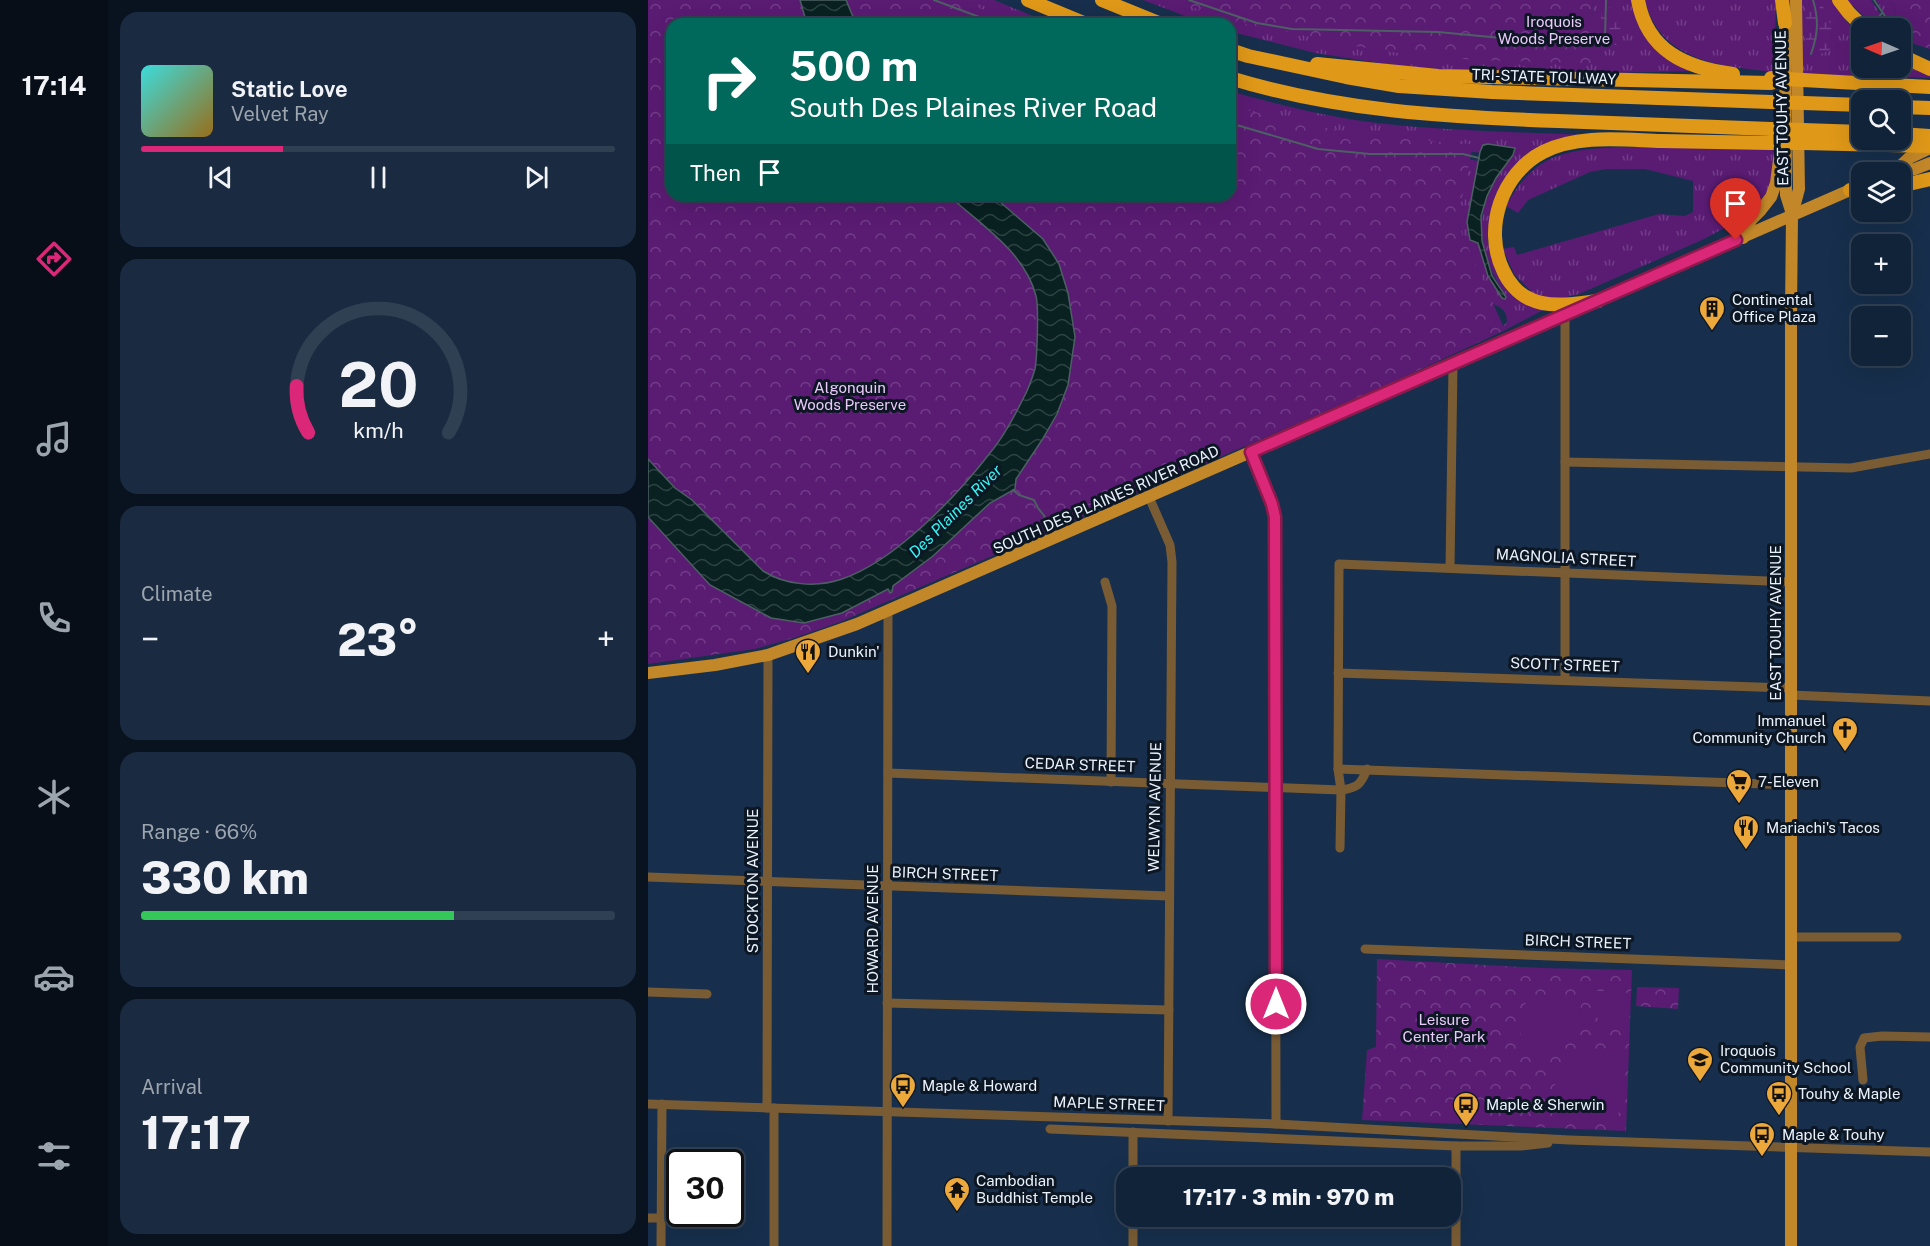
<!DOCTYPE html>
<html lang="en">
<head>
<meta charset="utf-8">
<style>
	:root { --surface:#112339; --page:#1a2b41; --text:#f1f3f6; --muted:#9ca4ae; --line:#304053; --accent:#db2777 }
	body { margin:0; font-family:"Public Sans",sans-serif; background:var(--page); color:var(--text); height:100vh; display:flex; flex-direction:column; font-size:22px; white-space:nowrap }
	* { box-sizing:border-box; margin:0 }
	p { font-size:20px; color:var(--muted) }
	.icon { flex:none; width:33px; height:33px; fill:none; stroke:currentColor; stroke-width:2; stroke-linecap:round; stroke-linejoin:round }
	.map { position:relative; flex:1; overflow:hidden }
	.details { display:flex; flex-direction:column; gap:12px; padding:12px; background:#09131f; width:540px }
	.details>* { flex:none }
	.banner { position:absolute; left:18px; top:18px; width:570px; height:183px; border-radius:18px; box-shadow:0 6px 24px #0002,0 0 0 2px var(--line); background:#00695c; color:#fff; overflow:hidden }
	.needle { width:39px; rotate:272deg }
	.buttons { position:absolute; left:1203px; top:18px; display:grid; gap:12px }
	.buttons a { display:grid; place-items:center; width:60px; height:60px; border-radius:12px; background:var(--surface); box-shadow:0 6px 24px #0002,0 0 0 2px var(--line); font-size:30px }
	.speed { position:absolute; left:18px; top:1149px; display:flex; gap:12px; font-size:30px; font-weight:700; text-align:center }
	.speed>* { display:grid; place-content:center; width:78px; height:78px; border-radius:50%; background:var(--surface); box-shadow:0 6px 24px #0002,0 0 0 2px var(--line); line-height:1 }
	.speed .limit { border:3px solid #111; border-radius:9px; background:#fff; color:#111 }
	.pin { position:absolute; display:grid; place-items:center; width:51px; height:51px; color:#fff; margin:-62px -26px; border-radius:50% 50% 50% 0; rotate:-45deg; box-shadow:0 0 6px #0007 }
	.pin .icon { rotate:45deg }
	.me { position:absolute; width:66px; margin:-33px; rotate:0deg; stroke-linejoin:round; filter:drop-shadow(0 0 4px #0008) }
	.turn { display:flex; align-items:center; gap:21px; height:126px; padding:0 24px; font-size:27px }
	.turn .icon { width:78px; height:78px; stroke-width:2.5 }
	.turn b { display:block; font-size:42px; line-height:51px }
	.then { display:flex; align-items:center; height:57px; padding:0 24px; background:#0003; gap:12px; font-size:22px }
	.big { font-size:45px; font-weight:800; line-height:1.1 }
	.details .tile { flex:1; display:flex; flex-direction:column; justify-content:center; gap:9px; min-width:0; padding:0 21px; border-radius:18px; background:var(--page) }
	.details .dial { align-items:center; gap:0 }
	.dial svg { height:156px; overflow:visible; fill:none; stroke:var(--line); stroke-width:7; stroke-linecap:round; text-anchor:middle }
	.dial text { fill:var(--text); stroke:none }
	.song { display:flex; align-items:center; gap:18px }
	.cover { width:72px; height:72px; border-radius:9px; background:linear-gradient(135deg,hsl(180 70% 55%),hsl(40 70% 35%)) }
	.played { height:6px; border-radius:3px; background:linear-gradient(90deg,var(--accent) 30%,var(--line) 30%) }
	.keys { display:flex; justify-content:space-around; direction:ltr }
	.heat { display:flex; justify-content:space-between; align-items:center; font-size:33px; direction:ltr }
	.charge { height:9px; border-radius:4px; background:linear-gradient(90deg,#34c759 66%,var(--line) 0) }
	.trip { position:absolute; left:468px; top:1167px; width:345px; height:60px; border-radius:18px; background:var(--surface); box-shadow:0 6px 24px #0002,0 0 0 2px var(--line); font-weight:800; line-height:60px; text-align:center }
	main { display:flex; flex:1; min-height:0 }
	.menu { display:flex; flex-direction:column; width:108px; justify-content:space-around; align-items:center; background:#070e17; color:var(--muted) }
	.menu .icon { width:42px; height:42px }
	.menu .on { color:var(--accent) }
	.menu b { font-size:27px; color:var(--text) }
	.map>svg:first-child { display:block }
</style>
</head>
<body>
<main>
<nav class="menu">
<b>17:14</b>
<svg class="icon on" aria-label="directions" viewBox="0 0 24 24"><path d="M12 3l9 9-9 9-9-9zM9 14v-3h6M13 9l2 2-2 2"/></svg>
<svg class="icon" aria-label="music" viewBox="0 0 24 24"><path d="M9 18V5l10-2v13"/><circle cx="6" cy="18" r="3"/><circle cx="16" cy="16" r="3"/></svg>
<svg class="icon" aria-label="phone" viewBox="0 0 24 24"><path d="M5 4h4l2 5-3 2q2 4 5 5l2-3 5 2v4C11 20 4 13 5 4z"/></svg>
<svg class="icon" aria-label="climate" viewBox="0 0 24 24"><path d="M12 3v18M4 7l16 10M4 17L20 7"/></svg>
<svg class="icon" aria-label="car" viewBox="0 0 24 24"><path d="M5 17H2v-5l4-1 3-4h7l3 4 3 1v5h-3M9 17h6M6 11h13"/><circle cx="7" cy="17" r="2"/><circle cx="17" cy="17" r="2"/></svg>
<svg class="icon" aria-label="filters" viewBox="0 0 24 24"><path d="M4 7h16M4 17h16"/><circle cx="9" cy="7" r="2"/><circle cx="15" cy="17" r="2"/></svg>
</nav>
<section class="details">
<div class="tile">
<div class="song"><i class="cover"></i><div><b>Static Love</b><p>Velvet Ray</p></div></div>
<div class="played"></div>
<div class="keys"><svg class="icon" aria-label="previous" viewBox="0 0 24 24"><path d="M18 5L8 12l10 7zM5 5v14"/></svg><svg class="icon" aria-label="pause" viewBox="0 0 24 24"><path d="M8 5v14M16 5v14"/></svg><svg class="icon" aria-label="next" viewBox="0 0 24 24"><path d="M6 5l10 7-10 7zM19 5v14"/></svg></div>
</div>
<div class="tile dial"><svg viewBox="0 0 100 80">
<path d="M14 69A42 42 0 1 1 86 69"/>
<path d="M14 69A42 42 0 0 1 8 45" stroke="#db2777"/>
<text x="50" y="56" font-size="32" font-weight="700">20</text>
<text x="50" y="72" font-size="11">km/h</text>
</svg></div>
<div class="tile"><p>Climate</p>
<div class="heat"><a>−</a><b class="big">23°</b><a>+</a></div>
</div>
<div class="tile"><p>Range · 66%</p><b class="big">330 km</b><div class="charge"></div></div>
<div class="tile"><p>Arrival</p><b class="big">17:17</b></div>
</section>
<div class="map">
<svg width="1282" height="1246" viewBox="0 0 1282 1246">
	<defs>
		<pattern id="grass-tufts" width="24" height="20" patternUnits="userSpaceOnUse" patternTransform="scale(1.5)"><rect width="24" height="20" fill="#5a1b73"/><path d="M3 7l-1-3M5 7V3M7 7l1-3M15 17l-1-3M17 17v-4M19 17l1-3" fill="none" stroke="#723d88"/></pattern>
		<pattern id="wetland-marsh" width="20" height="14" patternUnits="userSpaceOnUse" patternTransform="scale(1.5)"><rect width="20" height="14" fill="#5a1b73"/><path d="M1 5h8M5 5V1M11 12h8M15 12V8" fill="none" stroke="#723d88"/></pattern>
		<pattern id="park-crowns" width="20" height="18" patternUnits="userSpaceOnUse" patternTransform="scale(1.5)"><rect width="20" height="18" fill="#5a1b73"/><path d="M2 6a3 3 0 1 1 6 0M12 15a3 3 0 1 1 6 0" fill="none" stroke="#723d88"/></pattern>
		<pattern id="water-waves" width="16" height="10" patternUnits="userSpaceOnUse" patternTransform="scale(1.5)"><rect width="16" height="10" fill="#092121"/><path d="M0 5q4-4 8 0t8 0" fill="none" stroke="#2d4242"/></pattern>
	</defs>
	<rect width="100%" height="100%" fill="#172f4c"/>
	<g fill="url(#grass-tufts)" fill-rule="evenodd">
		<path d="M259 0H346L404 24H312Z"/>
		<path d="M495 0H708L944 17 945 0H984L988 15 1045 71 960 73 790 69 751 66 667 53 584 32 582 24H558Z"/>
		<path d="M997 0H1128L1126 72C1073 66 1012 62 997 0Z"/>
		<path d="M1152 0H1184L1199 22 1213 37 1214 68H1252L1253 63 1282 74V78L1154 74Z"/>
		<path d="M1199 0H1223L1240 25 1242 23 1228 0H1243L1252 28H1228Z"/>
		<path d="M582 91C630 105 680 117 729 123 799 131 869 132 939 135L909 142 844 207 840 239 842 253 849 271 895 310 857 330 738 385 855 326 859 322C859 312 855 308 845 304L809 223 582 158ZM824 152 865 155C825 203 824 245 858 296L840 276 830 243 822 239 819 223 830 161 814 158Z"/>
		<path d="M971 147 1126 149 1125 176 1116 200 1101 215 1054 240 931 294 910 299 885 296 883 291 866 274 855 249 866 247 869 255 1011 214 1037 216 1045 212V181L997 169H958L942 172 880 200 870 213 858 206C886 154 916 150 971 147Z"/>
	</g>
	<g fill="url(#wetland-marsh)">
		<path d="M558 0 913 35 946 36C955 28 953 11 953 0H961L963 13 972 25 973 45 931 46 623 30 603 25Z"/>
		<path d="M1158 0H1172C1181 20 1202 60 1160 53L1158 50Z"/>
	</g>
	<g fill="url(#park-crowns)">
		<path d="M0 0H313L370 24H24V195H582V105C660 129 744 140 825 144L809 223 857 330 738 385 192 622 149 637 107 649 0 664Z"/>
		<path d="M521 0H945L943 63C886 61 827 62 769 55 714 50 661 37 607 24L606 27Z"/>
		<path d="M1243 0H1282V49L1257 41Z"/>
		<path d="M729 959 892 968 984 970 978 1131 714 1120 719 1050 728 1047Z"/>
		<path d="M989 987 1031 988 1030 1009 988 1006Z"/>
	</g>
	<g fill="#5a1b73">
		<path d="M944 991H976L982 996 981 1031C967 1030 946 1022 943 1006 943 1002 944 996 944 991Z"/>
		<path d="M883 998 934 1001C925 1047 919 1053 871 1055L875 1006Z"/>
		<path d="M960 1048 976 1050 974 1110 962 1120 905 1116C902 1072 916 1053 960 1048Z"/>
	</g>
	<g fill="url(#water-waves)" stroke="#4c6063" stroke-width="1.5">
		<path d="M198 0 208 24H159L152 0Z"/>
		<path d="M840 144 867 148 865 155 848 178 839 196 833 216 834 241 844 276 858 297 857 299 854 298 840 276 830 243 822 240 819 222 832 152 835 145Z"/>
		<path d="M300 195H344L395 239 411 264 420 293 427 337 420 385 409 414 394 440 368 479 367 489 342 503 285 556 245 586 244 592 242 593 240 589 194 613 156 623 123 618 62 585 0 517V459L27 488 44 500 115 571C137 585 168 588 194 579 247 561 308 497 342 453 353 440 367 415 375 399 380 390 384 379 387 369 389 358 391 307 388 296 377 252 332 224 300 195Z"/>
	</g>
	<g fill="none" stroke-linecap="round" stroke-linejoin="round">
		<g stroke="#4c6063" stroke-width="2">
			<path d="M286 0 350 24"/>
			<path d="M541 0 609 23 644 29 790 32 864 39 947 40 957 38 958 0"/>
			<path d="M1226 0 1245 28"/>
			<path d="M1227 22 1234 13"/>
			<path d="M1163 54C1170 34 1171 20 1165 0"/>
			<path d="M582 123 670 149 722 154H815L831 158"/>
			<path d="M365 490 371 495 386 500 390 508 401 522"/>
		</g>
		<g stroke="#795c34" stroke-width="9">
			<path d="M917 316V680"/>
			<path d="M603 452 624 505 627 517 628 1124"/>
			<path d="M917 462 1203 468 1282 454"/>
			<path d="M501 497 522 545 524 562 520 1121"/>
			<path d="M802 568 805 365"/>
			<path d="M457 582 464 606 463 782"/>
			<path d="M690 673 1143 688"/>
			<path d="M1143 695 1282 701"/>
			<path d="M690 769 1143 785"/>
			<path d="M240 773 693 790C709 788 713 785 719 769"/>
			<path d="M692 848 693 790 690 769 691 564 1143 582"/>
			<path d="M0 877 521 896"/>
			<path d="M1143 937H1249"/>
			<path d="M717 949 1143 965"/>
			<path d="M0 992 59 994"/>
			<path d="M239 1003 521 1010"/>
			<path d="M1215 1080 1212 1047 1216 1038 1234 1036 1282 1037"/>
			<path d="M0 1104 628 1124 921 1140 1282 1152"/>
			<path d="M119 1108 120 655"/>
			<path d="M402 1129 808 1146H873L900 1143"/>
			<path d="M485 1178V1132"/>
			<path d="M0 1218H13"/>
			<path d="M13 1246 14 1104"/>
			<path d="M126 1246V1108"/>
			<path d="M239 1246 240 612"/>
			<path d="M485 1246V1216"/>
			<path d="M808 1246V1146"/>
		</g>
		<g stroke="#c28728" stroke-width="12">
			<path d="M1137 13 1138 195 1144 214"/>
			<path d="M1246 172 1261 158 1282 148"/>
			<path d="M1246 172 1267 169 1282 163"/>
			<path d="M1095 238 1103 220 1112 211 1123 197 1128 183 1132 152"/>
			<path d="M0 673 67 665 120 655 209 624 1209 187"/>
			<path d="M1143 1246V313L1144 215 1151 189 1148 0"/>
		</g>
		<g stroke="#df9818" stroke-width="14">
			<path d="M380 0 438 24"/>
			<path d="M454 0 513 24"/>
			<path d="M990 0C999 51 1038 68 1085 74"/>
			<path d="M1134 0 1137 23"/>
			<path d="M1191 0 1201 13 1216 28"/>
			<path d="M582 50 600 56 698 77 751 86 844 92 1123 102"/>
			<path d="M1252 55 1282 69"/>
			<path d="M669 64 790 76 1123 83"/>
			<path d="M582 78C690 111 797 117 910 121 981 124 1052 126 1123 129"/>
			<path d="M1155 80 1282 87"/>
			<path d="M1155 103 1214 105"/>
			<path d="M1252 107 1282 108"/>
			<path d="M1155 130 1214 132"/>
			<path d="M1252 134 1282 136"/>
			<path d="M1155 143 1282 146"/>
			<path d="M1252 186 1282 179"/>
			<path d="M1202 190 1214 191"/>
			<path d="M950 301C929 303 903 309 882 299 870 294 860 282 855 270 835 228 854 173 895 152 930 134 976 140 1013 141 1050 142 1086 142 1123 143"/>
		</g>
		<g stroke="#df9818" stroke-width="14">
			<path d="M1123 78 1155 80"/>
			<path d="M1123 102 1155 103"/>
			<path d="M1123 129 1155 130"/>
			<path d="M1123 143H1155"/>
		</g>
	</g>
	<g fill="none" stroke-linecap="round" stroke-linejoin="round">
		<defs>
			<path id="route" d="M628 1004 627 517 624 504 603 452 1088 240"/>
		</defs>
		<use href="#route" stroke="#8e194d" stroke-width="15"/>
		<use href="#route" stroke="#db2777" stroke-width="10"/>
	</g>
	<defs>
		<symbol id="building-pin" viewBox="-11 -11 22 30"><path d="M0 17L-7.5 6A9.5 9.5 0 1 1 7.5 6Z" fill="#eda83b" stroke="#0d1724"/><path d="M-4-6H4V6H1V3H-1V6H-4ZM-2.5-4.3h1.7v1.8h-1.7ZM.8-4.3h1.7v1.8H.8ZM-2.5-1h1.7V.8h-1.7ZM.8-1h1.7V.8H.8Z" fill="#111"/></symbol>
		<symbol id="restaurant-pin" viewBox="-11 -11 22 30"><path d="M0 17L-7.5 6A9.5 9.5 0 1 1 7.5 6Z" fill="#eda83b" stroke="#0d1724"/><path d="M-5-6h1v4h1v-4h1v4h1v-4h1v5L-1.5 .5V6h-2V.5L-5-1ZM5-6V6H3V1.5H1.5Q1.5-4 5-6Z" fill="#111"/></symbol>
		<symbol id="church-pin" viewBox="-11 -11 22 30"><path d="M0 17L-7.5 6A9.5 9.5 0 1 1 7.5 6Z" fill="#eda83b" stroke="#0d1724"/><path d="M-1.2-6h2.4v3.5h3.3v2.4h-3.3V6h-2.4V-.1h-3.3v-2.4h3.3Z" fill="#111"/></symbol>
		<symbol id="supermarket-pin" viewBox="-11 -11 22 30"><path d="M0 17L-7.5 6A9.5 9.5 0 1 1 7.5 6Z" fill="#eda83b" stroke="#0d1724"/><path d="M-6-5.5h2.5l.6 2H6L4.5 2H-2.5L-4.4-4H-6ZM-1.5 3.2a1.3 1.3 0 1 0 .1 0ZM3 3.2a1.3 1.3 0 1 0 .1 0Z" fill="#111"/></symbol>
		<symbol id="school-pin" viewBox="-11 -11 22 30"><path d="M0 17L-7.5 6A9.5 9.5 0 1 1 7.5 6Z" fill="#eda83b" stroke="#0d1724"/><path d="M0-5L7-2L0 1L-7-2ZM-4 1L0 2.5L4 1V4Q0 6-4 4Z" fill="#111"/></symbol>
		<symbol id="bus-pin" viewBox="-11 -11 22 30"><path d="M0 17L-7.5 6A9.5 9.5 0 1 1 7.5 6Z" fill="#eda83b" stroke="#0d1724"/><path d="M-5-6H5V4H4V6H2V4H-2V6H-4V4H-5ZM-3.5-4V0h7V-4ZM-3.5 1.2v1.5H-2V1.2ZM2 1.2v1.5H3.5V1.2Z" fill="#111"/></symbol>
		<symbol id="temple-pin" viewBox="-11 -11 22 30"><path d="M0 17L-7.5 6A9.5 9.5 0 1 1 7.5 6Z" fill="#eda83b" stroke="#0d1724"/><path d="M0-6L5-2H3V0L6.5 2.5H4V6H1.5V3h-3V6H-4V2.5H-6.5L-3 0V-2H-5Z" fill="#111"/></symbol>
	</defs>
	<g fill-rule="evenodd">
		<use href="#building-pin" x="1049" y="294" width="30" height="40"/>
		<use href="#restaurant-pin" x="145" y="637" width="30" height="40"/>
		<use href="#church-pin" x="1182" y="715" width="30" height="40"/>
		<use href="#supermarket-pin" x="1076" y="767" width="30" height="40"/>
		<use href="#restaurant-pin" x="1083" y="813" width="30" height="40"/>
		<use href="#school-pin" x="1037" y="1045" width="30" height="40"/>
		<use href="#bus-pin" x="240" y="1071" width="30" height="40"/>
		<use href="#bus-pin" x="1116" y="1079" width="30" height="40"/>
		<use href="#bus-pin" x="803" y="1090" width="30" height="40"/>
		<use href="#bus-pin" x="1099" y="1120" width="30" height="40"/>
		<use href="#temple-pin" x="294" y="1175" width="30" height="40"/>
	</g>
	<g text-anchor="middle" stroke-width="6" stroke-linejoin="round" paint-order="stroke">
		<g font-size="15" fill="#eacaf9" stroke="#0d1724">
			<text x="906" y="27">Iroquois<tspan x="906" dy="17">Woods Preserve</tspan></text>
			<text x="202" y="393">Algonquin<tspan x="202" dy="17">Woods Preserve</tspan></text>
			<text x="796" y="1025">Leisure<tspan x="796" dy="17">Center Park</tspan></text>
		</g>
		<g font-size="15" fill="#e9f2fd" stroke="#0d1724">
			<text transform="translate(896 77) rotate(2)" y="5">TRI-STATE TOLLWAY</text>
			<text transform="translate(1134 108) rotate(-91)" y="5">EAST TOUHY AVENUE</text>
			<text transform="translate(458 500) rotate(-24)" y="5">SOUTH DES PLAINES RIVER ROAD</text>
			<text transform="translate(918 558) rotate(3)" y="5">MAGNOLIA STREET</text>
			<text transform="translate(1128 623) rotate(-90)" y="5">EAST TOUHY AVENUE</text>
			<text transform="translate(917 665) rotate(2)" y="5">SCOTT STREET</text>
			<text transform="translate(432 765) rotate(2)" y="5">CEDAR STREET</text>
			<text transform="translate(507 807) rotate(-89)" y="5">WELWYN AVENUE</text>
			<text transform="translate(297 874) rotate(2)" y="5">BIRCH STREET</text>
			<text transform="translate(105 881) rotate(-90)" y="5">STOCKTON AVENUE</text>
			<text transform="translate(225 929) rotate(-90)" y="5">HOWARD AVENUE</text>
			<text transform="translate(930 942) rotate(2)" y="5">BIRCH STREET</text>
			<text transform="translate(461 1104) rotate(2)" y="5">MAPLE STREET</text>
		</g>
		<g font-size="15" fill="#e9f2fd" stroke="#0d1724" text-anchor="start">
			<text x="1084" y="305">Continental<tspan x="1084" dy="17">Office Plaza</tspan></text>
			<text x="180" y="657">Dunkin'</text>
			<text x="1178" y="726" text-anchor="end">Immanuel<tspan x="1178" dy="17">Community Church</tspan></text>
			<text x="1110" y="787">7-Eleven</text>
			<text x="1118" y="833">Mariachi's Tacos</text>
			<text x="1072" y="1056">Iroquois<tspan x="1072" dy="17">Community School</tspan></text>
			<text x="274" y="1091">Maple &amp; Howard</text>
			<text x="1150" y="1099">Touhy &amp; Maple</text>
			<text x="838" y="1110">Maple &amp; Sherwin</text>
			<text x="1134" y="1140">Maple &amp; Touhy</text>
			<text x="328" y="1186">Cambodian<tspan x="328" dy="17">Buddhist Temple</tspan></text>
		</g>
		<g font-size="16" font-style="italic" fill="#34f7f6" stroke="#0d1724">
			<text transform="translate(307 511) rotate(-45)" y="6">Des Plaines River</text>
		</g>
	</g>
</svg>
<div class="buttons">
<a><svg class="needle" viewBox="-14 -14 28 28"><path d="M0-13l5 13h-10z" fill="#e53935"/><path d="M0 13l5-13h-10z" fill="#9ca4ae"/></svg></a>
<a><svg class="icon" aria-label="search" viewBox="0 0 24 24"><circle cx="10" cy="10" r="6"/><path d="M15 15l6 6"/></svg></a>
<a><svg class="icon" aria-label="layers" viewBox="0 0 24 24"><path d="M12 4l9 5-9 5-9-5zM3 14l9 5 9-5"/></svg></a>
<a>+</a>
<a>−</a>
</div>
<div class="speed"><div class="limit">30</div></div>
<div class="pin" style="left:1088px;top:240px;background:#d93025"><svg class="icon" aria-label="arrive" viewBox="0 0 24 24"><path d="M6 21V4h12l-3 4 3 4H6"/></svg></div>
<svg class="me" style="left:628px;top:1004px" viewBox="-20 -20 40 40"><circle r="17" fill="#db2777" stroke="#fff" stroke-width="3"/><path d="M0-11L8 9 0 5-8 9z" fill="#fff"/></svg>
<div class="trip">17:17 · 3 min · 970 m</div>
<div class="banner">
<div class="turn"><svg class="icon" aria-label="right" viewBox="0 0 24 24"><path d="M7 20v-9h11M14 6l5 5-5 5"/></svg><div><b>500 m</b>South Des Plaines River Road</div></div>
<div class="then">Then<svg class="icon" aria-label="arrive" viewBox="0 0 24 24"><path d="M6 21V4h12l-3 4 3 4H6"/></svg></div>
</div>
</div>
</main>
</body>
</html>
